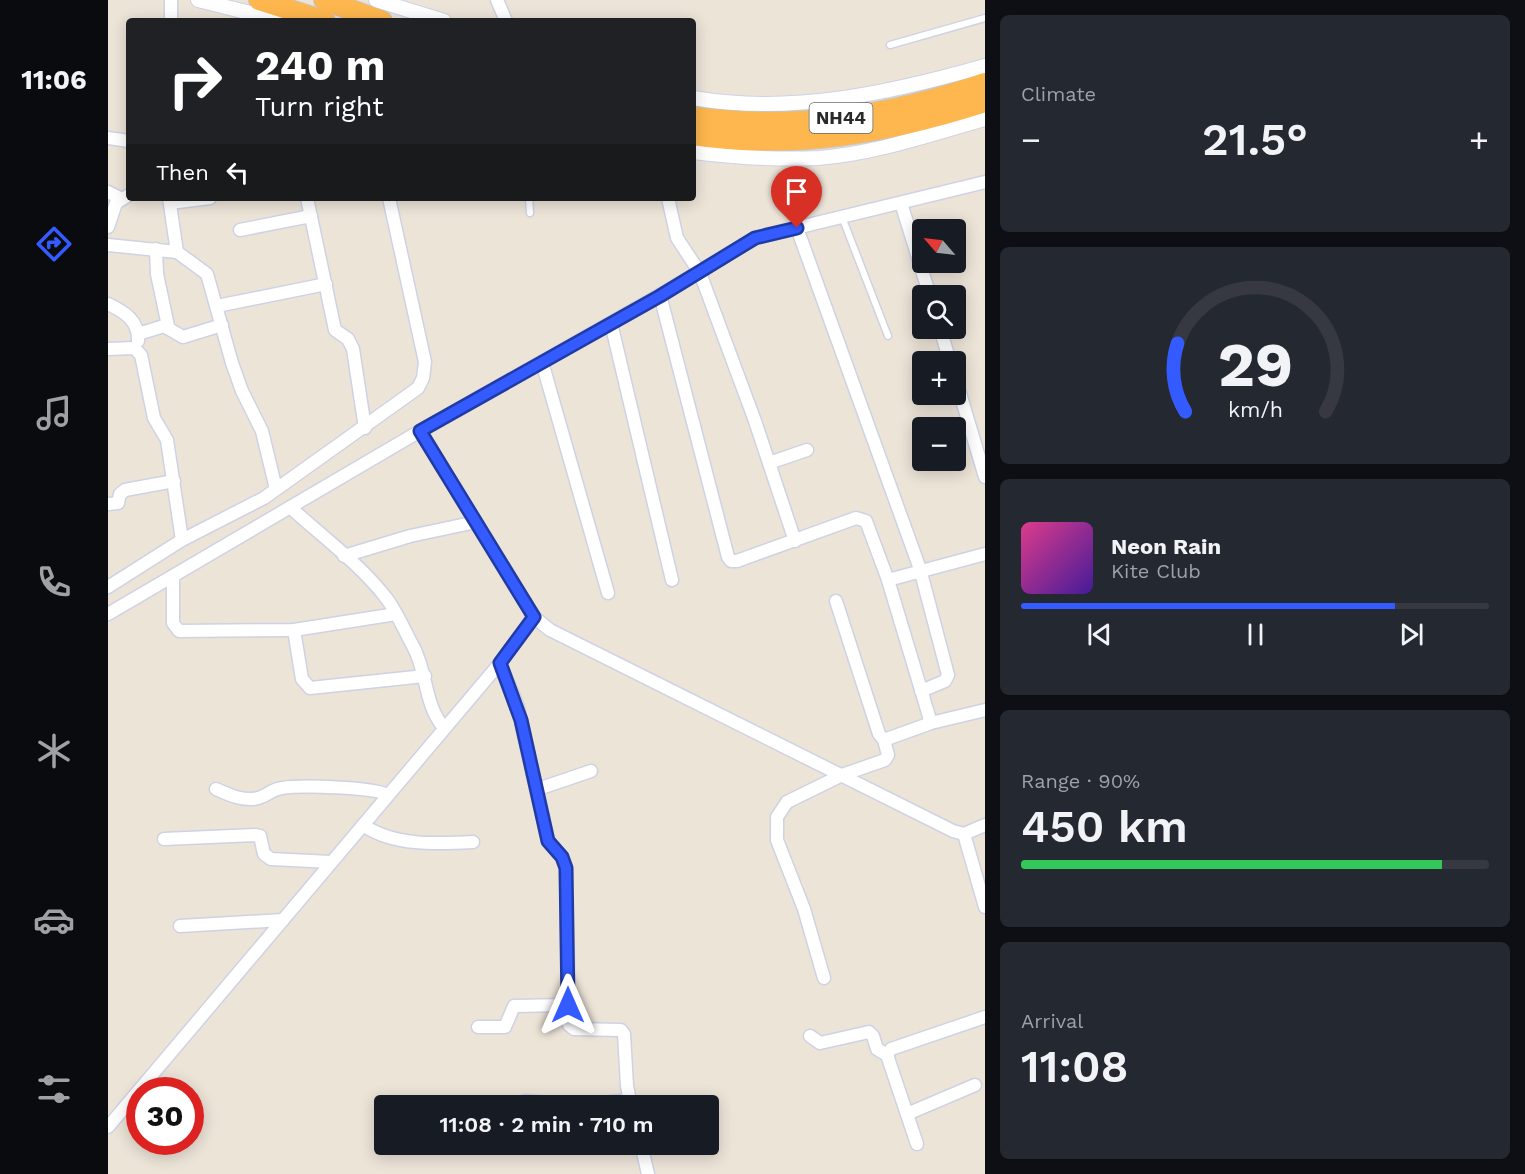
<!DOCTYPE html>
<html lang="en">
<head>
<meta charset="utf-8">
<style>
	:root { --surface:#171b24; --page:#242831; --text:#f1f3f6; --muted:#9ea1a6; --line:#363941; --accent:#335bff }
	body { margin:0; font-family:"Work Sans",sans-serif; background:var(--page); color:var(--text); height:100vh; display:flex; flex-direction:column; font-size:22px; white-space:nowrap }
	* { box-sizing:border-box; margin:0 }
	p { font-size:20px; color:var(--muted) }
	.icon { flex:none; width:33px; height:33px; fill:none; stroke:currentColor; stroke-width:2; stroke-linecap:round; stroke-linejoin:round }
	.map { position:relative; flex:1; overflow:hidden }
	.sheet { display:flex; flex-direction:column; gap:15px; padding:15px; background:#0d0f14; width:540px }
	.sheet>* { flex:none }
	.top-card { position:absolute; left:18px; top:18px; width:570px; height:183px; border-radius:6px; box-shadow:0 3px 15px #0003; background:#202124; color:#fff; overflow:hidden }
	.needle { width:39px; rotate:298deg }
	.buttons { position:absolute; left:804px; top:219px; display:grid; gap:12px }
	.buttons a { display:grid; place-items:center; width:54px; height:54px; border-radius:6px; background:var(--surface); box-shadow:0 3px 15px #0003; font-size:30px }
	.speed { position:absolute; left:18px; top:1077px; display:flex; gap:12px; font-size:30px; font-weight:700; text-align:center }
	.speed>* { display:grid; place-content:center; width:78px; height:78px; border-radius:50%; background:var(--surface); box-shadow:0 3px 15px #0003; line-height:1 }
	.speed .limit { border:9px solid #d22; background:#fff; color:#111 }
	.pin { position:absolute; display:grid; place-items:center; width:51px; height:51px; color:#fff; margin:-62px -26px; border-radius:50% 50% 50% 0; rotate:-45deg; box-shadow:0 0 6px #0007 }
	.pin .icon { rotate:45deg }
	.me { position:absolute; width:66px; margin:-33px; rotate:0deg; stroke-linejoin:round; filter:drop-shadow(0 0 4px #0008) }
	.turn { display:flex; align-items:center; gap:21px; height:126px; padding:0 30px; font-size:27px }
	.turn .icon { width:78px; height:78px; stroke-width:2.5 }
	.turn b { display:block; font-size:42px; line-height:51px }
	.then { display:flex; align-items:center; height:57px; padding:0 30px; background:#0003; gap:12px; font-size:22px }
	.big { font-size:45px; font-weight:600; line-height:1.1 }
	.sheet .card { flex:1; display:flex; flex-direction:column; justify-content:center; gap:9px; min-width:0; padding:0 21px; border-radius:9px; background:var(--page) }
	.sheet .dial { align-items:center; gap:0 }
	.dial svg { height:156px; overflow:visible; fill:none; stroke:var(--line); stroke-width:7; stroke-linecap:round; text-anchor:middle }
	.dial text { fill:var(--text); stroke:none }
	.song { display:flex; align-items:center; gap:18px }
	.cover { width:72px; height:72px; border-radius:9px; background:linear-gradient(135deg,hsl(330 70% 55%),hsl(260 70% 35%)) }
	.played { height:6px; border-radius:3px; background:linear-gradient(90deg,var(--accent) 80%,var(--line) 80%) }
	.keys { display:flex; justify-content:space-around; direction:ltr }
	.heat { display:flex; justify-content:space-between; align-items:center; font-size:33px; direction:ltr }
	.charge { height:9px; border-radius:4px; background:linear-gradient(90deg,#34c759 90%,var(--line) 0) }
	.trip { position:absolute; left:266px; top:1095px; width:345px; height:60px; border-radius:6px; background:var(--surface); box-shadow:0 3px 15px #0003; font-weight:600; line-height:60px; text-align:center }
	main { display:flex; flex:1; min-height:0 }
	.tabs { display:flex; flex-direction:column; width:108px; justify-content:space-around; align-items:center; background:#090b0e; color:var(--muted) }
	.tabs .icon { width:42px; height:42px }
	.tabs .current { color:var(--accent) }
	.tabs b { font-size:27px; color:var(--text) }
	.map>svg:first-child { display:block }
</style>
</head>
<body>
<main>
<nav class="tabs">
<b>11:06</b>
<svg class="icon current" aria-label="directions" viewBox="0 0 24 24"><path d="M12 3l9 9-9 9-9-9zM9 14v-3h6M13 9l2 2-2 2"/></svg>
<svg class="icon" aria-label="music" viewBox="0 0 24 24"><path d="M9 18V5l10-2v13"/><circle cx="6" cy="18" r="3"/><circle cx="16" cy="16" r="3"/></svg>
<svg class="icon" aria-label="phone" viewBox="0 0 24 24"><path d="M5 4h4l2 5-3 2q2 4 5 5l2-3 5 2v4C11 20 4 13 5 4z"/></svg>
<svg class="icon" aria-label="climate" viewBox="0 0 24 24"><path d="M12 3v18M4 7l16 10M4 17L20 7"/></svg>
<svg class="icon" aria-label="car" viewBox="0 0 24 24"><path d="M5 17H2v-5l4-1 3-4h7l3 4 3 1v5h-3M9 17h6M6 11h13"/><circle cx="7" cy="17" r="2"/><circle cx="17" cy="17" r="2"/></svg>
<svg class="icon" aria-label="filters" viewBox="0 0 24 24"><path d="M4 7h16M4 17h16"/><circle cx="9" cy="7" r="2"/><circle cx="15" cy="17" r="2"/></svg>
</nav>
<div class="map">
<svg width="877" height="1174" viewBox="0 0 877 1174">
	<rect width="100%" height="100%" fill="#ede4d8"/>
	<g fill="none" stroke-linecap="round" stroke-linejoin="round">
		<defs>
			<g id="service">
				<path d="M782 45 877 18"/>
				<path d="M421 198 422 213"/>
				<path d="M734 217 780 336"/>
			</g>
			<g id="minor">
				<path d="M63 0V21"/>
				<path d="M389 0 398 21"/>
				<path d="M0 138 21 141"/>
				<path d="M0 192 12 198"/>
				<path d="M61 198 69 252 99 274 124 363 134 391 154 431 168 489"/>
				<path d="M199 198 227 330 240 339 245 349 257 428"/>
				<path d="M560 198 569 238 592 273 647 421 687 541"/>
				<path d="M62 203 102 198"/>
				<path d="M793 203 822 296"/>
				<path d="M0 227 8 203 21 195"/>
				<path d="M689 228 812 569 840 675 837 681 813 691"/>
				<path d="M132 230 203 216"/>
				<path d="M0 245 69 252"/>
				<path d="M48 249 49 274 60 326"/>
				<path d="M552 295 620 557 623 561H629L748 518 758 521 780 580 823 723"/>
				<path d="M0 304C17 312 31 321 30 341"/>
				<path d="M109 306 218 284"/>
				<path d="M503 323 564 580"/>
				<path d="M832 328 842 362"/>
				<path d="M30 334 56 326 75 337 114 325"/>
				<path d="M0 349 26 348 33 355 46 418 59 440 74 540"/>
				<path d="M434 362 500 593"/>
				<path d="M848 380 877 477"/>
				<path d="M312 431 552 295 647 238 877 182"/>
				<path d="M661 463 699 450"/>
				<path d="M0 504 10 503 12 494 17 490 66 481"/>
				<path d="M183 508C215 537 253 565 279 599 290 614 297 632 306 648 320 676 316 704 336 728"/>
				<path d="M236 556 302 536 368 522"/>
				<path d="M65 576V623L71 631 186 630 288 614"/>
				<path d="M780 580 877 554"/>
				<path d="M0 587 74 540 156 498 310 388 315 378 317 362 281 198"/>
				<path d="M0 614 312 431 426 617 442 630 845 831 856 834 877 825"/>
				<path d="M186 630 194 679 202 688 317 676"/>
				<path d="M392 663 409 704 440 841 454 857 458 868 461 1025 466 1029 513 1030 516 1034 519 1086 523 1106"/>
				<path d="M776 740 823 723 877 710"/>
				<path d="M108 789C121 795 139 803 153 797 161 794 165 789 174 788 192 785 266 787 280 795"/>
				<path d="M430 789 483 771"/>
				<path d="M255 825C285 846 329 844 365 842"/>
				<path d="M856 834 877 907"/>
				<path d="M56 839 147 835 152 836 156 854 163 859 223 862"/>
				<path d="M72 926 175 920"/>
				<path d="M716 978 696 909 669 840V817L679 802 734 775 777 760 780 755 776 740 771 734 728 601"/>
				<path d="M370 1027H397L406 1006 460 1005"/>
				<path d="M702 1036 712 1043 761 1032 765 1036 769 1049 779 1055"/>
				<path d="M417 1101 473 1105 522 1100"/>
				<path d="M799 1114 867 1085"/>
				<path d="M0 1127 392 663 426 617"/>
				<path d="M533 1144 540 1174"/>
				<path d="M809 1144 779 1055 783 1049 877 1017"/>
			</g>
			<g id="tertiary">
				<path d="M90 0 174 21"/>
				<path d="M268 0 336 21"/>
				<path d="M585 98C683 115 782 93 877 66"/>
				<path d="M585 152C626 157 669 160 710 158 766 154 823 134 877 119"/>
			</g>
			<g id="trunk">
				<path d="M151 0 217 21"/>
				<path d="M216 0 274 21"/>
				<path d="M585 117C687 130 780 117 877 83"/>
				<path d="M585 135C685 150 781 133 877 102"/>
			</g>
		</defs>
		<use href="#service" stroke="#ced2e3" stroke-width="9"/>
		<use href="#minor" stroke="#ced2e3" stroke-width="15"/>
		<use href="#tertiary" stroke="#ced2e3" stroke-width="16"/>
		<use href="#trunk" stroke="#c7c7c7" stroke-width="22"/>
		<use href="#service" stroke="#fff" stroke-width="6"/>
		<use href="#minor" stroke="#fff" stroke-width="12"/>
		<use href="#tertiary" stroke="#fff" stroke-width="14"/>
		<use href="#trunk" stroke="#feb74e" stroke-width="20"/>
	</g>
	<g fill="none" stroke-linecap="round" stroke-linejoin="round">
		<defs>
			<path id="route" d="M460 1005 458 868 454 857 440 841 413 720 392 663 426 617 312 431 552 296 647 238 689 228"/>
		</defs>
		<use href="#route" stroke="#213ba6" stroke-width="15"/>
		<use href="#route" stroke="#335bff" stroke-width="10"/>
	</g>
	<g text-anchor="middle" stroke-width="6" stroke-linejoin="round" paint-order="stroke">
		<rect fill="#fff" stroke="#696969" stroke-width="1.5" x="701.5" y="103" width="63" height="30" rx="4.5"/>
		<g font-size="18" font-weight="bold" fill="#292929">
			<text x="733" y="124">NH44</text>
		</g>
	</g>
</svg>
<div class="buttons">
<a><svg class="needle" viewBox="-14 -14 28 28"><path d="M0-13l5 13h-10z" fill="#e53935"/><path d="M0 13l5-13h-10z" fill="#9ea1a6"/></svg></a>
<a><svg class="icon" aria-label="search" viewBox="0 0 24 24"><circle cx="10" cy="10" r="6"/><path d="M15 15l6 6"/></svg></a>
<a>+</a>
<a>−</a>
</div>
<div class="speed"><div class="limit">30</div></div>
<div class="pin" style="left:689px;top:228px;background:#d93025"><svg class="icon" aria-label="arrive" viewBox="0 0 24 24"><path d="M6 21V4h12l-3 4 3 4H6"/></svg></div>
<svg class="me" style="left:460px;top:1005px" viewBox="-20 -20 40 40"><path d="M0-17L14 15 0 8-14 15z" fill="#335bff" stroke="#fff" stroke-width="4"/></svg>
<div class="trip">11:08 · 2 min · 710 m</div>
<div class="top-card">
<div class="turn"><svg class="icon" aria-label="right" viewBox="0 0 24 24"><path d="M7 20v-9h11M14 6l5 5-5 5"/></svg><div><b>240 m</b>Turn right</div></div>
<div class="then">Then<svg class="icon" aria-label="left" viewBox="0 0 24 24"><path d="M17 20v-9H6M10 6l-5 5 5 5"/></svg></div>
</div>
</div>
<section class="sheet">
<div class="card"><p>Climate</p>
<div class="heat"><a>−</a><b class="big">21.5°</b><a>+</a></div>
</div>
<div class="card dial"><svg viewBox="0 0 100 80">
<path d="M14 69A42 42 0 1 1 86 69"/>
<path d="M14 69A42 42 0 0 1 10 34" stroke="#335bff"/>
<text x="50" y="56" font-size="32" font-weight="700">29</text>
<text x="50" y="72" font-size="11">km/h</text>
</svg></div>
<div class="card">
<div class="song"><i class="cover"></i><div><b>Neon Rain</b><p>Kite Club</p></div></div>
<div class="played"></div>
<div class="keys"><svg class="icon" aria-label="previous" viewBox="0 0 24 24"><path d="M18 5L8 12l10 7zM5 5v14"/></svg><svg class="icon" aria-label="pause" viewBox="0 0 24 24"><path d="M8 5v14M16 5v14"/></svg><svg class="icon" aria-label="next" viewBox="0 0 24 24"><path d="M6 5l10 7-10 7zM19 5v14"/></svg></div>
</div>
<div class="card"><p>Range · 90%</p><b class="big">450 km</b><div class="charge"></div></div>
<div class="card"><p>Arrival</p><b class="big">11:08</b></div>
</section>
</main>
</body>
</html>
